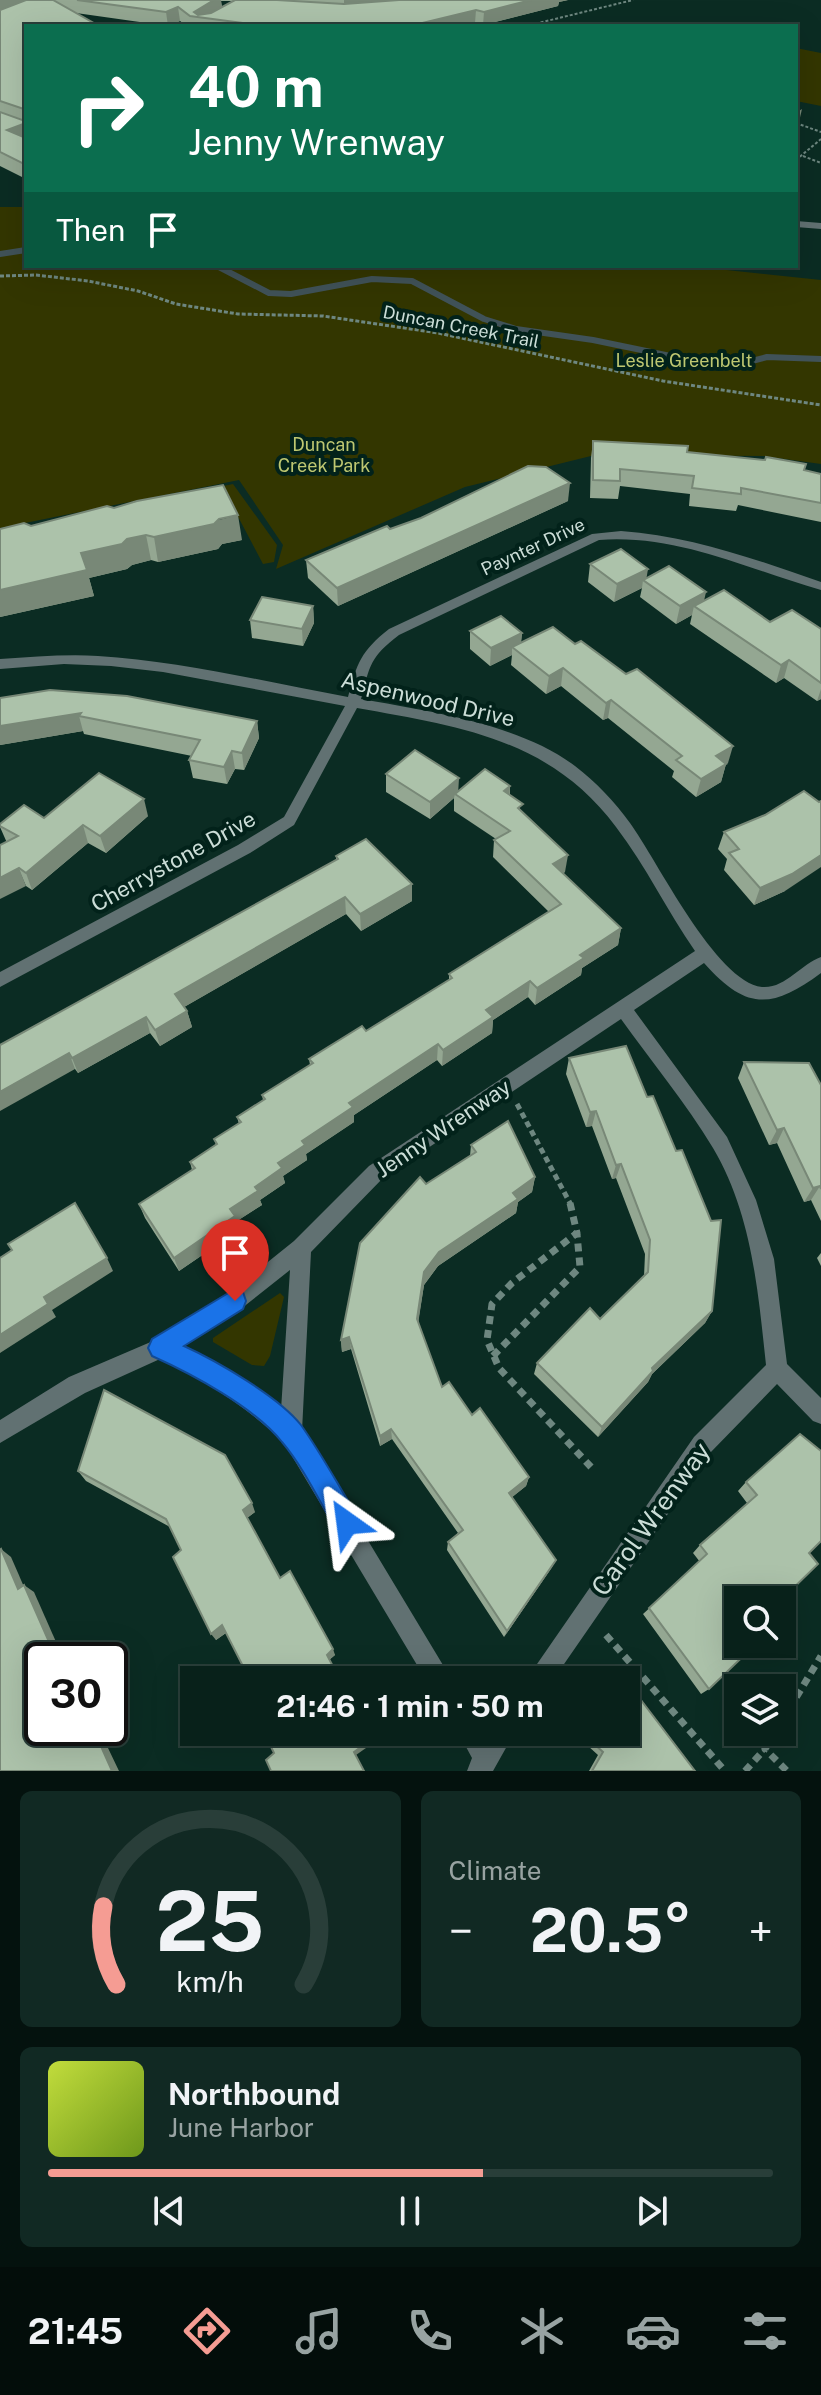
<!DOCTYPE html>
<html lang="en">
<head>
<meta charset="utf-8">
<style>
	:root { --surface:#08211a; --page:#112923; --text:#f1f3f6; --muted:#98a3a2; --line:#293e39; --accent:#f59c93 }
	body { margin:0; font-family:"Public Sans",sans-serif; background:var(--page); color:var(--text); height:100vh; display:flex; flex-direction:column; font-size:30px; white-space:nowrap }
	* { box-sizing:border-box; margin:0 }
	p { font-size:26px; color:var(--muted) }
	.icon { flex:none; width:44px; height:44px; fill:none; stroke:currentColor; stroke-width:2; stroke-linecap:round; stroke-linejoin:round }
	.map { position:relative; height:1771px; overflow:hidden }
	.sheet { display:flex; flex-direction:column; gap:20px; padding:20px; background:#04120e; flex:1 }
	.sheet>* { flex:none }
	.banner { position:absolute; left:24px; top:24px; width:774px; height:244px; border-radius:0px; box-shadow:0 8px 32px #0002,0 0 0 2px var(--line); background:#0b6e4f; color:#fff; overflow:hidden }
	.controls { position:absolute; left:724px; top:1586px; display:grid; gap:16px }
	.controls a { display:grid; place-items:center; width:72px; height:72px; border-radius:0px; background:var(--surface); box-shadow:0 8px 32px #0002,0 0 0 2px var(--line); font-size:40px }
	.speed { position:absolute; left:24px; top:1642px; display:flex; gap:16px; font-size:40px; font-weight:700; text-align:center }
	.speed>* { display:grid; place-content:center; width:104px; height:104px; border-radius:50%; background:var(--surface); box-shadow:0 8px 32px #0002,0 0 0 2px var(--line); line-height:1 }
	.speed .limit { border:4px solid #111; border-radius:12px; background:#fff; color:#111 }
	.pin { position:absolute; display:grid; place-items:center; width:68px; height:68px; color:#fff; margin:-82px -34px; border-radius:50% 50% 50% 0; rotate:-45deg; box-shadow:0 0 8px #0007 }
	.pin .icon { rotate:45deg }
	.me { position:absolute; width:88px; margin:-44px; rotate:329deg; stroke-linejoin:round; filter:drop-shadow(0 0 6px #0008) }
	.turn { display:flex; align-items:center; gap:28px; height:168px; padding:0 32px; font-size:36px }
	.turn .icon { width:104px; height:104px; stroke-width:2.5 }
	.turn b { display:block; font-size:56px; line-height:68px }
	.then { display:flex; align-items:center; height:76px; padding:0 32px; background:#0003; gap:16px; font-size:30px }
	.big { font-size:60px; font-weight:700; line-height:1.1 }
	.sheet .widget { flex:1; display:flex; flex-direction:column; justify-content:center; gap:12px; min-width:0; padding:0 28px; border-radius:12px; background:var(--page) }
	.sheet .dial { align-items:center; gap:0 }
	.dial svg { height:208px; overflow:visible; fill:none; stroke:var(--line); stroke-width:7; stroke-linecap:round; text-anchor:middle }
	.dial text { fill:var(--text); stroke:none }
	.song { display:flex; align-items:center; gap:24px }
	.cover { width:96px; height:96px; border-radius:12px; background:linear-gradient(135deg,hsl(70 70% 55%),hsl(80 70% 35%)) }
	.played { height:8px; border-radius:4px; background:linear-gradient(90deg,var(--accent) 60%,var(--line) 60%) }
	.keys { display:flex; justify-content:space-around; direction:ltr }
	.heat { display:flex; justify-content:space-between; align-items:center; font-size:44px; direction:ltr }
	.sheet .tiles { flex:1; display:grid; gap:20px; grid-template-columns:1fr 1fr }
	.widget:last-child { grid-column:span 2 }
	.trip { position:absolute; left:180px; top:1666px; width:460px; height:80px; border-radius:0px; background:var(--surface); box-shadow:0 8px 32px #0002,0 0 0 2px var(--line); font-weight:700; line-height:80px; text-align:center }
	.menu { display:flex; height:128px; justify-content:space-around; align-items:center; background:#030d0a; color:var(--muted) }
	.menu .icon { width:56px; height:56px }
	.menu .selected { color:var(--accent) }
	.menu b { font-size:36px; color:var(--text) }
	.map>svg:first-child { display:block }
</style>
</head>
<body>
<div class="map">
<svg width="821" height="1771" viewBox="0 0 821 1771">
	<rect width="100%" height="100%" fill="#0b2c23"/>
	<g fill="#333600">
		<path d="M796 48 821 53V106L796 101Z"/>
		<path d="M0 207H26V266H689L821 280V464L763 456 595 455 465 487 276 569 283 545 239 480 0 528Z"/>
		<path d="M233 484 277 545 274 562 263 564 234 509 0 533Z"/>
		<path d="M280 1293 284 1297 270 1356 264 1366 252 1365 213 1342V1338Z"/>
	</g>
	<g fill="none" stroke-linecap="round" stroke-linejoin="round">
		<g stroke="#405258" stroke-width="6">
			<path d="M0 254 26 250"/>
			<path d="M105 266H160"/>
			<path d="M217 266 269 293 291 294 372 279 412 281 484 319 516 329 593 340 680 358 714 363H744L767 357 821 359"/>
		</g>
		<g stroke="#6e8780" stroke-width="2" stroke-dasharray="3 2" stroke-linecap="butt">
			<path d="M526 26 633 0"/>
			<path d="M796 123 821 132"/>
			<path d="M803 156 821 163"/>
			<path d="M796 160 821 139"/>
		</g>
		<path stroke="#6e8780" stroke-width="3" stroke-dasharray="4 2" stroke-linecap="butt" d="M0 276 36 275 88 281 138 291 176 304 238 314 323 316 438 333 663 381 821 405"/>
		<path stroke="#6e8780" stroke-width="5" stroke-dasharray="6 4" stroke-linecap="butt" d="M517 1104 571 1205"/>
		<g stroke="#6e8780" stroke-width="7" stroke-dasharray="8 6" stroke-linecap="butt">
			<path d="M570 1203 577 1233 512 1283 492 1304 487 1340 499 1368 591 1467"/>
			<path d="M493 1356 580 1267 577 1234"/>
			<path d="M606 1635 725 1771"/>
			<path d="M782 1721 821 1656"/>
			<path d="M775 1732 765 1749 787 1771"/>
			<path d="M745 1771 765 1749"/>
		</g>
		<g fill="#617172" fill-rule="evenodd">
			<path d="M796 221 821 223V229L796 227Z"/>
			<path d="M621 531C690 536 755 559 821 582V590C747 569 677 534 599 540L399 635C370 657 370 665 361 699 428 711 520 724 575 766 596 782 615 802 630 823 657 860 716 982 762 987 785 989 801 964 821 957V973C771 1010 746 1010 704 963L634 1010 727 1137 756 1200 774 1259 787 1364 821 1398V1424L813 1421 777 1384 710 1453 553 1680H526L694 1437 766 1365C758 1291 752 1214 713 1148 686 1103 651 1061 621 1019L383 1178 311 1252 302 1431 452 1680H426L283 1441C246 1407 205 1380 160 1359L85 1393 0 1443V1420L69 1377 153 1341 228 1294 294 1241 369 1166 695 951C667 911 646 866 616 827 551 739 458 726 357 708L294 825 250 853 0 987V972L238 845 284 817 345 706 163 672 111 666 64 664 0 669V659C33 657 66 654 98 656 180 661 267 682 348 697 357 663 361 651 389 629L592 534ZM290 1270 281 1410 237 1377 181 1347 242 1308Z"/>
			<path d="M458 1732H515L493 1771H467L472 1758Z"/>
		</g>
	</g>
	<g fill="#94a792" fill-rule="evenodd">
		<path d="M0 0H568L559 2 558 6 483 25 475 23 465 26H187L180 21 168 26 76 13 26 26V179L0 166ZM221 1H233L222 7Z"/>
		<path d="M593 441 687 452 821 474V522L738 505 736 511 689 506 690 494 620 486 618 499 590 498 591 458Z"/>
		<path d="M568 501 338 606 308 578 306 560 390 529Z"/>
		<path d="M114 508 242 540 222 544 218 549 158 562 151 560 132 565 127 569 89 578 94 596 0 617V529L31 526Z"/>
		<path d="M590 564 646 578 704 601 770 622 821 629V699L817 701 784 678 776 683 690 624 692 615 676 624 640 597 642 588 614 602 588 582Z"/>
		<path d="M313 606 314 623 303 646 252 638 250 620Z"/>
		<path d="M470 631 522 633 521 643 728 763 726 764 721 782 696 797 672 777 674 771 608 718 603 720 561 686 546 694 511 665 512 655 490 666 470 649Z"/>
		<path d="M0 698 257 721 259 738 244 770 235 769 227 784 193 778 189 760 192 756 84 734 83 731 0 745Z"/>
		<path d="M386 774 458 791 510 786V795L565 872 563 873 621 928 618 945 582 968 581 975 535 1005 528 997 493 1020 492 1033 442 1066 437 1060 354 1115V1122L306 1154 307 1160 283 1176 285 1183 260 1200 262 1205 237 1221 239 1230 179 1271 145 1218 139 1204 192 1170 190 1162 216 1145 214 1139 239 1124 237 1117 263 1100 262 1095 310 1065 309 1059 366 1031 449 981V974L549 912 493 857 494 840 496 839 454 811V798L430 819 386 792Z"/>
		<path d="M148 816 106 853 88 843 32 890 26 886 0 827V824L44 818Z"/>
		<path d="M724 832 785 891 754 905 724 870 727 859 718 849Z"/>
		<path d="M336 856 412 884V901L361 931 346 914 184 1007 187 1011 192 1027 160 1046 150 1033 78 1073 75 1069 0 1045 336 860Z"/>
		<path d="M569 1058 712 1311 705 1323 652 1374 648 1382 598 1437 534 1374 537 1363 600 1319 644 1277 645 1254 616 1178 612 1179 592 1126 586 1127 566 1074Z"/>
		<path d="M744 1062 821 1085V1221L811 1200 804 1202 777 1143 769 1145 738 1078Z"/>
		<path d="M471 1145 535 1177 532 1192 518 1202 516 1213 438 1266 424 1285 418 1322 442 1387 472 1415 529 1477 526 1486 512 1497 552 1567 504 1637 447 1550 448 1542 458 1533 392 1439 380 1446 351 1349 342 1352 341 1340 426 1184 470 1156Z"/>
		<path d="M821 1253V1266L817 1258Z"/>
		<path d="M800 1434 738 1600 709 1689 701 1694 643 1614 700 1562 693 1553 700 1545 747 1503 738 1491 746 1482Z"/>
		<path d="M78 1471 255 1512 247 1518 280 1578 335 1655 329 1660 226 1633 216 1640 181 1550 170 1527 86 1481Z"/>
		<path d="M628 1683 695 1771H589L598 1755 588 1746 596 1732H626V1684Z"/>
	</g>
	<g fill="#788877">
		<path d="M0 0H39L0 14Z"/>
		<path d="M214 0H221L222 10 208 18 195 16 194 12Z"/>
		<path d="M344 0H424L344 7Z"/>
		<path d="M531 0H568L559 2 558 6 483 25 484 12Z"/>
		<path d="M178 7 180 21 168 26 166 12Z"/>
		<path d="M476 10 475 23 465 26H410Z"/>
		<path d="M802 109 797 130 796 131V113Z"/>
		<path d="M26 123V139L7 130Z"/>
		<path d="M570 483 568 501 338 606 337 588Z"/>
		<path d="M238 515 242 540 222 544 218 549 158 562 154 537Z"/>
		<path d="M146 535 151 560 132 565 127 569 89 578 94 596 0 617V590L81 553 127 539Z"/>
		<path d="M648 569 646 581 643 580 642 588 614 602 617 584Z"/>
		<path d="M706 592 702 610 694 606 692 615 676 624 680 606Z"/>
		<path d="M313 606 314 623 303 646 302 629Z"/>
		<path d="M522 633 520 650 512 647V655L490 666 491 648Z"/>
		<path d="M789 660 784 678 776 683 781 665Z"/>
		<path d="M563 668 561 686 546 694 549 676Z"/>
		<path d="M821 689V699L817 701Z"/>
		<path d="M611 700 608 718 603 720 606 703Z"/>
		<path d="M81 713 79 716 83 731 0 745V726Z"/>
		<path d="M257 721 259 738 244 770 242 753Z"/>
		<path d="M733 746 728 763 711 773 716 756Z"/>
		<path d="M232 751 235 769 227 784 224 767Z"/>
		<path d="M726 764 721 782 696 797 701 779Z"/>
		<path d="M459 778 458 795 455 794 454 798 430 819V802Z"/>
		<path d="M510 786 509 803 504 791Z"/>
		<path d="M144 799 148 816 106 853 100 836Z"/>
		<path d="M83 825 88 843 32 890 26 873Z"/>
		<path d="M568 855 565 872 551 881 553 864Z"/>
		<path d="M821 855V867L785 891 754 905 760 888Z"/>
		<path d="M19 868 26 886 0 899V878Z"/>
		<path d="M412 884V901L361 931 360 914Z"/>
		<path d="M345 897 346 914 179 1010 175 994Z"/>
		<path d="M621 928 618 945 582 968 581 975 535 1005 537 988 580 955Z"/>
		<path d="M530 981 528 997 493 1020 492 1033 442 1066 443 1050 486 1010Z"/>
		<path d="M187 1011 192 1027 160 1046 155 1030Z"/>
		<path d="M146 1017 150 1033 78 1073 72 1058Z"/>
		<path d="M438 1044 437 1060 354 1115V1122L306 1154 307 1160 283 1176 285 1183 260 1200 262 1205 237 1221 239 1230 179 1271 174 1258 255 1187 302 1141 349 1103Z"/>
		<path d="M69 1053 75 1069 0 1111V1092Z"/>
		<path d="M596 1111 592 1126 586 1127 590 1112Z"/>
		<path d="M784 1128 777 1143 769 1145 777 1130Z"/>
		<path d="M621 1164 616 1178 612 1179 616 1165Z"/>
		<path d="M535 1177 532 1192 518 1202 516 1213 438 1266 424 1285 417 1331V1319L424 1272 439 1252 513 1193Z"/>
		<path d="M820 1186 811 1200 804 1202 813 1188Z"/>
		<path d="M107 1258 113 1271 52 1310 56 1317 0 1353V1335L44 1297Z"/>
		<path d="M712 1311 705 1323 652 1374 648 1382 598 1437 602 1427 652 1368Z"/>
		<path d="M349 1337 351 1349 342 1352 341 1340Z"/>
		<path d="M391 1429 392 1439 380 1446V1436Z"/>
		<path d="M529 1477 526 1486 506 1502 509 1493Z"/>
		<path d="M252 1503 255 1512 247 1518 243 1510Z"/>
		<path d="M1 1549 11 1557 28 1596 18 1589Z"/>
		<path d="M556 1560 552 1567 504 1637 507 1631Z"/>
		<path d="M24 1585 34 1592 64 1660H57Z"/>
		<path d="M222 1625 227 1632 216 1640 211 1634Z"/>
		<path d="M333 1649 335 1655 329 1660 327 1655Z"/>
		<path d="M101 1728H107L114 1743 108 1748 119 1771H112L100 1744Z"/>
		<path d="M365 1744 366 1748 356 1755 354 1752Z"/>
	</g>
	<g fill="#acc2aa" stroke="#788877" stroke-width="2">
		<path d="M26 0H53L99 26H26V123L7 130 26 138V165L0 152V112L22 120 26 117 24 109 0 101V10Z"/>
		<path d="M77 0H214L194 12 198 15 211 13 235 0H277L344 4 399 0H531L484 12 476 10 410 26H265L190 16 178 7 166 12Z"/>
		<path d="M593 441 688 446 687 452 765 460 766 457 806 464 804 470 821 474V503L741 488V494L692 488 694 476 620 469V481L593 480Z"/>
		<path d="M528 466 546 467 570 483 337 588 306 560 387 526 390 529 421 518Z"/>
		<path d="M223 485 238 515 219 519 214 524 154 537 146 535 127 539 122 544 81 553 87 570 0 590V529L24 523 31 526 107 506 114 508 137 501Z"/>
		<path d="M621 549 648 569 617 584 590 564Z"/>
		<path d="M669 566 706 592 680 606 643 580Z"/>
		<path d="M724 590 770 622 792 610 821 629V683L789 660 781 665 694 606Z"/>
		<path d="M262 597 313 606 302 629 250 620Z"/>
		<path d="M501 616 522 633 491 648 470 631Z"/>
		<path d="M553 627 575 644 581 641 626 674 637 669 733 746 716 756 726 764 701 779 676 760 682 756 611 700 606 703 563 668 549 676 512 647Z"/>
		<path d="M50 690 127 696 257 721 242 753 232 751 224 767 189 760 200 740 79 716 81 713 0 726V698Z"/>
		<path d="M415 750 459 778 430 802 386 774Z"/>
		<path d="M485 769 510 786 504 791 523 804 518 808 568 855 553 864 621 928 580 955 584 958 537 988 530 981 486 1010 493 1017 443 1050 438 1044 349 1103 353 1107 302 1141 305 1145 278 1163 282 1168 255 1187 258 1191 230 1209 235 1216 174 1258 139 1204 195 1168 190 1162 217 1144 214 1139 241 1122 237 1117 265 1099 262 1095 313 1063 309 1059 362 1026 366 1031 452 978 449 974 561 904 494 840 510 831 455 794Z"/>
		<path d="M99 773 144 799 100 836 83 825 26 873 19 868 0 878V845L18 836 0 826V824L24 805 44 818Z"/>
		<path d="M804 791 819 802 821 801V855L792 874 760 888 729 853 739 849 724 832 765 815Z"/>
		<path d="M366 839 412 884 360 914 345 897 175 994 187 1011 155 1030 146 1017 72 1058 69 1053 0 1092V1045L338 859 336 856Z"/>
		<path d="M626 1046 647 1097 653 1096 676 1151 682 1150 711 1221 721 1220 712 1311 652 1368 653 1371 602 1427 537 1363 590 1308 600 1319 648 1272 650 1240 621 1164 616 1165 596 1111 590 1112 569 1058Z"/>
		<path d="M744 1062 809 1063 821 1085V1189L820 1186 813 1188 784 1128 777 1130Z"/>
		<path d="M508 1121 535 1177 513 1193 518 1199 439 1252 424 1272 417 1319 442 1387 449 1382 472 1415 480 1408 529 1477 509 1493 556 1560 507 1631 448 1542 463 1530 391 1429 380 1436 349 1337 341 1340 360 1243 420 1177 426 1184 476 1152 471 1145Z"/>
		<path d="M75 1203 107 1258 44 1297 48 1304 0 1335V1258L12 1250 8 1244Z"/>
		<path d="M104 1390 225 1455 252 1503 243 1510 280 1578 290 1571 333 1649 327 1655 340 1680H250L222 1625 211 1634 173 1557 181 1550 166 1519 78 1471Z"/>
		<path d="M800 1434 821 1451V1541L809 1553 818 1564 781 1600H738V1644H756L709 1689 649 1608 707 1554 700 1545 757 1495 746 1482Z"/>
		<path d="M1 1549 18 1589 24 1585 57 1660H42V1728H101L106 1740 100 1744 112 1771H0V1550Z"/>
		<path d="M67 1654 70 1660H58Z"/>
		<path d="M628 1683 695 1771H592L603 1752 593 1743 599 1732H626V1686Z"/>
		<path d="M264 1732H358L365 1744 354 1752 364 1771H271L266 1760 274 1753Z"/>
	</g>
	<path fill="#1a73e8" stroke="#114b97" stroke-width="2" d="M235 1289 243 1292 246 1301 243 1309 184 1346C217 1361 279 1397 301 1425 321 1453 338 1485 356 1514L360 1523 356 1533 347 1536 338 1533C320 1503 304 1468 282 1442 254 1407 192 1374 152 1356L148 1348 152 1339Z"/>
	<g text-anchor="middle" stroke-width="8" stroke-linejoin="round" paint-order="stroke">
		<g font-size="18" fill="#cbddd7" stroke="#02221a">
			<text transform="translate(461 327) rotate(11)" y="6">Duncan Creek Trail</text>
			<text transform="translate(533 547) rotate(-25)" y="6">Paynter Drive</text>
		</g>
		<g font-size="18" fill="#bec771" stroke="#02221a">
			<text x="684" y="367">Leslie Greenbelt</text>
			<text x="324" y="451">Duncan<tspan x="324" dy="21">Creek Park</tspan></text>
		</g>
		<g font-size="22" fill="#cbddd7" stroke="#02221a">
			<text transform="translate(428 699) rotate(13)" y="8">Aspenwood Drive</text>
			<text transform="translate(173 861) rotate(-29)" y="8">Cherrystone Drive</text>
			<text transform="translate(443 1128) rotate(-34)" y="8">Jenny Wrenway</text>
		</g>
		<g font-size="26" fill="#cbddd7" stroke="#02221a">
			<text transform="translate(651 1519) rotate(-54)" y="9">Carol Wrenway</text>
		</g>
	</g>
</svg>
<div class="controls">
<a><svg class="icon" aria-label="search" viewBox="0 0 24 24"><circle cx="10" cy="10" r="6"/><path d="M15 15l6 6"/></svg></a>
<a><svg class="icon" aria-label="layers" viewBox="0 0 24 24"><path d="M12 4l9 5-9 5-9-5zM3 14l9 5 9-5"/></svg></a>
</div>
<div class="speed"><div class="limit">30</div></div>
<div class="pin" style="left:235px;top:1301px;background:#d93025"><svg class="icon" aria-label="arrive" viewBox="0 0 24 24"><path d="M6 21V4h12l-3 4 3 4H6"/></svg></div>
<svg class="me" style="left:347px;top:1523px" viewBox="-20 -20 40 40"><path d="M0-17L14 15 0 8-14 15z" fill="#1a73e8" stroke="#fff" stroke-width="4"/></svg>
<div class="trip">21:46 · 1 min · 50 m</div>
<div class="banner">
<div class="turn"><svg class="icon" aria-label="right" viewBox="0 0 24 24"><path d="M7 20v-9h11M14 6l5 5-5 5"/></svg><div><b>40 m</b>Jenny Wrenway</div></div>
<div class="then">Then<svg class="icon" aria-label="arrive" viewBox="0 0 24 24"><path d="M6 21V4h12l-3 4 3 4H6"/></svg></div>
</div>
</div>
<section class="sheet">
<div class="tiles">
<div class="widget dial"><svg viewBox="0 0 100 80">
<path d="M14 69A42 42 0 1 1 86 69"/>
<path d="M14 69A42 42 0 0 1 9 39" stroke="#f59c93"/>
<text x="50" y="56" font-size="32" font-weight="700">25</text>
<text x="50" y="72" font-size="11">km/h</text>
</svg></div>
<div class="widget"><p>Climate</p>
<div class="heat"><a>−</a><b class="big">20.5°</b><a>+</a></div>
</div>
<div class="widget">
<div class="song"><i class="cover"></i><div><b>Northbound</b><p>June Harbor</p></div></div>
<div class="played"></div>
<div class="keys"><svg class="icon" aria-label="previous" viewBox="0 0 24 24"><path d="M18 5L8 12l10 7zM5 5v14"/></svg><svg class="icon" aria-label="pause" viewBox="0 0 24 24"><path d="M8 5v14M16 5v14"/></svg><svg class="icon" aria-label="next" viewBox="0 0 24 24"><path d="M6 5l10 7-10 7zM19 5v14"/></svg></div>
</div>
</div>
</section>
<nav class="menu">
<b>21:45</b>
<svg class="icon selected" aria-label="directions" viewBox="0 0 24 24"><path d="M12 3l9 9-9 9-9-9zM9 14v-3h6M13 9l2 2-2 2"/></svg>
<svg class="icon" aria-label="music" viewBox="0 0 24 24"><path d="M9 18V5l10-2v13"/><circle cx="6" cy="18" r="3"/><circle cx="16" cy="16" r="3"/></svg>
<svg class="icon" aria-label="phone" viewBox="0 0 24 24"><path d="M5 4h4l2 5-3 2q2 4 5 5l2-3 5 2v4C11 20 4 13 5 4z"/></svg>
<svg class="icon" aria-label="climate" viewBox="0 0 24 24"><path d="M12 3v18M4 7l16 10M4 17L20 7"/></svg>
<svg class="icon" aria-label="car" viewBox="0 0 24 24"><path d="M5 17H2v-5l4-1 3-4h7l3 4 3 1v5h-3M9 17h6M6 11h13"/><circle cx="7" cy="17" r="2"/><circle cx="17" cy="17" r="2"/></svg>
<svg class="icon" aria-label="filters" viewBox="0 0 24 24"><path d="M4 7h16M4 17h16"/><circle cx="9" cy="7" r="2"/><circle cx="15" cy="17" r="2"/></svg>
</nav>
</body>
</html>
